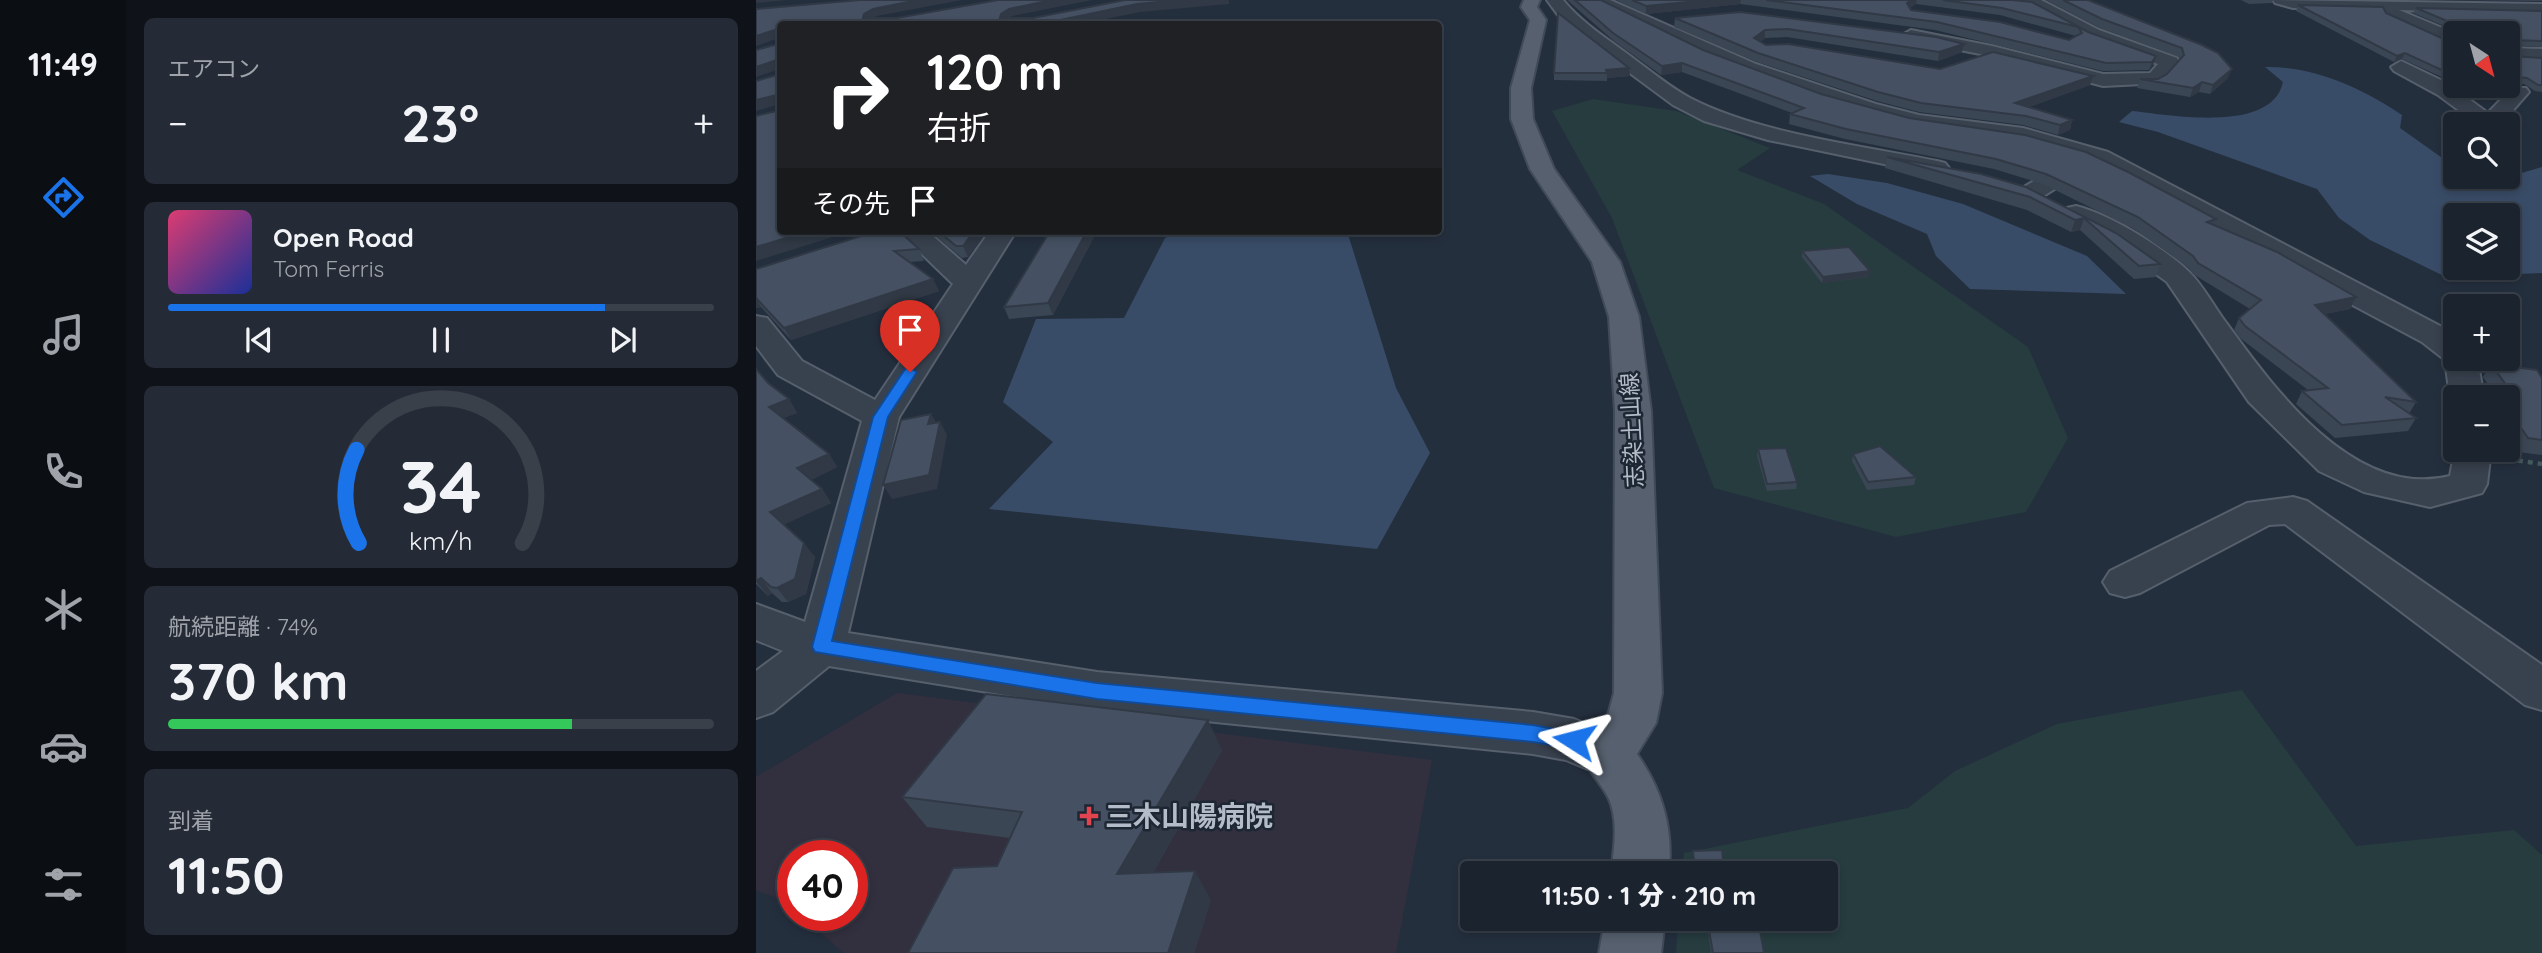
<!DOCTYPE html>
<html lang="ja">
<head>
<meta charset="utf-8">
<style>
	:root { --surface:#1b232e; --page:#242b36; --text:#f1f3f6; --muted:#a0a4aa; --line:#39404a; --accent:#1a73e8 }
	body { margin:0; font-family:Quicksand,"Noto Sans JP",sans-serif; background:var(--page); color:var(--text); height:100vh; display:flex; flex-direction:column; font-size:26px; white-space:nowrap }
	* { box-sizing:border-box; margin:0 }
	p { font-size:23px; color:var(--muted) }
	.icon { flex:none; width:38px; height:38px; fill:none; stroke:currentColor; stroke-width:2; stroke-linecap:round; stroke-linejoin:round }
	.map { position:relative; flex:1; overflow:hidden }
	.details { display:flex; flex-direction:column; gap:18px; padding:18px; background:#0f1319; width:630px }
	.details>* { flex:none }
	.top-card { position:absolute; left:21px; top:21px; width:665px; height:214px; border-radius:7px; box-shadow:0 4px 10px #0003,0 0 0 2px var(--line); background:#202124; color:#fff; overflow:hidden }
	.needle { width:46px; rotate:144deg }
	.tools { position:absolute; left:1687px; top:21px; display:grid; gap:14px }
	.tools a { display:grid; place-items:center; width:77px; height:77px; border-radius:7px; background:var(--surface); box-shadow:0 4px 10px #0003,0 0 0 2px var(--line); font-size:35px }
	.speed { position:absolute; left:21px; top:840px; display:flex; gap:14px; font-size:35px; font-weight:700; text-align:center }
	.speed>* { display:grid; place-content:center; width:91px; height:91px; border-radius:50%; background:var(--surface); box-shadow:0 4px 10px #0003,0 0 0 2px var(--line); line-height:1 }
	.speed .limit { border:10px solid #d22; background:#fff; color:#111 }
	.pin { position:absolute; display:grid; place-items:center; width:60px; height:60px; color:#fff; margin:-72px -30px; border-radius:50% 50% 50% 0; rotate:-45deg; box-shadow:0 0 7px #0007 }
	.pin .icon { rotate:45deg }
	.me { position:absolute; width:77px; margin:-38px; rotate:279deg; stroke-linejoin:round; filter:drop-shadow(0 0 5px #0008) }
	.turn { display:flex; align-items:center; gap:24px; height:147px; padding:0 35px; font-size:32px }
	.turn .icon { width:91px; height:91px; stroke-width:2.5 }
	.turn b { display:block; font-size:49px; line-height:60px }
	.then { display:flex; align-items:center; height:66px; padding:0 35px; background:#0003; gap:14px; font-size:26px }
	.big { font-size:52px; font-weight:800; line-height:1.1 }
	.details .tile { flex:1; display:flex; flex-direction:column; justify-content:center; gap:10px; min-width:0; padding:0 24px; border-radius:10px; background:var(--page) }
	.details .dial { align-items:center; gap:0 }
	.dial svg { height:182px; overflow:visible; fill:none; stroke:var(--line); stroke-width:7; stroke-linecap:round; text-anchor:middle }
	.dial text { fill:var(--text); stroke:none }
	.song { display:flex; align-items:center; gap:21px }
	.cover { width:84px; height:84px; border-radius:10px; background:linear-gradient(135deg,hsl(340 70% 55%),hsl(230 70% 35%)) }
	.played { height:7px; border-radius:4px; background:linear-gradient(90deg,var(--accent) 80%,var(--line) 80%) }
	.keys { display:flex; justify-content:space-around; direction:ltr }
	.heat { display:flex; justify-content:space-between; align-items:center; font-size:38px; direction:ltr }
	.charge { height:10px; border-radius:5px; background:linear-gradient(90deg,#34c759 74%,var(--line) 0) }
	.trip { position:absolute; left:704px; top:861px; width:378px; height:70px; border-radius:7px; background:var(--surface); box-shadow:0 4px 10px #0003,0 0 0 2px var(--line); font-weight:800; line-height:70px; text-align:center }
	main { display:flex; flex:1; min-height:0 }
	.tab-bar { display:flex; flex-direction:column; width:126px; justify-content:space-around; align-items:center; background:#0b0e12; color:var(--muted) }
	.tab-bar .icon { width:49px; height:49px }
	.tab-bar .current { color:var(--accent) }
	.tab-bar b { font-size:32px; color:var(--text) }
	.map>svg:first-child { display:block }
</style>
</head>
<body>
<main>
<nav class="tab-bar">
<b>11:49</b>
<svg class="icon current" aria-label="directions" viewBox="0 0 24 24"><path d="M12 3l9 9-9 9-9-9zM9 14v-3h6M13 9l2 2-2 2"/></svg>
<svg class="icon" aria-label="music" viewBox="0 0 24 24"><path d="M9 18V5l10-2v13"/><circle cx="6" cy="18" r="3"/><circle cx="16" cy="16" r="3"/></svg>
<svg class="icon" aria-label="phone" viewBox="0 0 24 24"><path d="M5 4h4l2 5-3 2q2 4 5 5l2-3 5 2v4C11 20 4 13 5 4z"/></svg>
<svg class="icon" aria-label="climate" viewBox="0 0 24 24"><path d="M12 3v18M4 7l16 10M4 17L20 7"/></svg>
<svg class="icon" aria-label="car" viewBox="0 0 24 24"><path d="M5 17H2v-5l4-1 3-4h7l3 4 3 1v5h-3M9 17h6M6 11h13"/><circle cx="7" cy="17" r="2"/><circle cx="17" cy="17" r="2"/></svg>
<svg class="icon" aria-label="filters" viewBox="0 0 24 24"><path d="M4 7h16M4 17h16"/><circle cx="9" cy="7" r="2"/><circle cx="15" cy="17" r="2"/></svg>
</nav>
<section class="details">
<div class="tile"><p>エアコン</p>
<div class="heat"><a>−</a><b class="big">23°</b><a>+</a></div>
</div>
<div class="tile">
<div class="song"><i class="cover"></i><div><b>Open Road</b><p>Tom Ferris</p></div></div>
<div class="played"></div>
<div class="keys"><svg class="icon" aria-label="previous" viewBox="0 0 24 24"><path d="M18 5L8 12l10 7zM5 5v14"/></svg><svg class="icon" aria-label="pause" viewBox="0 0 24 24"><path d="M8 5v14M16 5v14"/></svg><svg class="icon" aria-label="next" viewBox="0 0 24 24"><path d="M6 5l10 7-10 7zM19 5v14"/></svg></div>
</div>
<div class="tile dial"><svg viewBox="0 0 100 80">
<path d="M14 69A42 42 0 1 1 86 69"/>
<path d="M14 69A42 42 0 0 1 13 28" stroke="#1a73e8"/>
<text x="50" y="56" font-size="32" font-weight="700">34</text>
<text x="50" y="72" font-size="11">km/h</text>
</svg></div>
<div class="tile"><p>航続距離 · 74%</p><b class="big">370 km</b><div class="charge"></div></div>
<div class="tile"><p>到着</p><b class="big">11:50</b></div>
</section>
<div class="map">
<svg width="1786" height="953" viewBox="0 0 1786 953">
	<rect width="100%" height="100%" fill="#242f3e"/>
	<path fill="#32303f" d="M141 693 676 760 640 953H88L44 915H96V856H37V909L26 900 0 890V777Z"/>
	<g fill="#263c3f">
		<path d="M837 99 920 111 1014 148 981 170 1068 204 1272 347 1312 438 1270 512 1140 537 958 488 856 218 796 111Z"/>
		<path d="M1486 690 1600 846 1758 830 1786 855V953H920L922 919H1069V873H926L928 853 1152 808 1199 771 1301 724Z"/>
	</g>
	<g fill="#394c67" fill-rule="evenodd">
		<path d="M1509 67C1558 66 1606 88 1646 115L1644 128 1699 167V177H1752L1786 167V273L1690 277 1614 240 1583 218 1561 189 1402 132 1363 122 1376 111C1414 115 1516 134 1527 82ZM1699 215H1752V268H1699Z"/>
		<path d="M1072 174 1131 183 1207 204 1331 256 1370 294 1214 289 1180 256 1171 234 1101 204 1054 176Z"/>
		<path d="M424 231H541L544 234 556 231H591L640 388 674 453 621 549 233 509 297 442 247 402 280 319 368 318 409 238Z"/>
	</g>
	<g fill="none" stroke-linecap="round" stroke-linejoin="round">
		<defs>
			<g id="minor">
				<path d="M791 0H807C825 22 850 38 873 55 892 69 912 86 934 98 1004 134 1103 145 1181 161L1189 163 1193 168 1189 173 1181 175 1012 140 948 121 917 105 844 51 805 19Z"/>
				<path d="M833 0H854L1000 64 1120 104 1163 115 1267 128 1352 152 1688 328 1699 337V359H1721L1728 397H1699V404L1694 397 1689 360 1666 342 1499 253 1351 168 1339 163 1286 197 1277 199 1268 197 1265 192 1268 187 1319 156 1252 138 1152 125 1065 101 948 56Z"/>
				<path d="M1245 0H1285L1343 30 1421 58 1423 62 1406 83 1347 86 1234 56 1149 39 1146 35 1155 30 1236 46 1347 74 1394 73 1402 64 1331 38 1275 7 1253 5Z"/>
				<path d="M1517 0 1786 4V14L1643 10 1696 32 1699 35V49L1684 40 1629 16 1627 13 1629 10 1537 8 1519 3Z"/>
				<path d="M1752 48 1786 49V61L1752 59Z"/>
				<path d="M1645 61 1691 83 1732 113 1756 88H1770L1773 92 1745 124H1721L1682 95 1638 71 1635 67Z"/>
				<path d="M1320 206C1355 215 1403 245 1430 269 1446 283 1458 307 1471 324 1519 390 1599 500 1694 476L1699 449 1735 450 1731 484 1726 493 1674 507 1608 492 1563 471 1493 402 1411 282 1357 243 1311 220 1307 214 1311 208Z"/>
				<path d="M142 231H171L210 265 234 231H260L143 417 92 633 341 672 777 712 818 719 869 740 877 755 869 770 851 777 810 760 777 754 341 710 73 666 17 712 0 718V671L27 651 0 640V604L49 622 106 421 22 375 0 346V316L11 318 46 361 119 400 197 284Z"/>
				<path d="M1537 497 1551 501 1786 665V710L1769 705 1529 524 1513 525 1384 593 1369 597 1354 593 1347 582 1354 571 1491 503Z"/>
			</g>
			<g id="major">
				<path d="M768 0H784L781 7 790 20 775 88 777 119 798 169 864 262 883 317 895 411 906 693 900 723 881 754C907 791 917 828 913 873H855C858 849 863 820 852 797 844 782 832 770 825 755L833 740 852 715 858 693 859 411 853 317 836 262 774 169 755 119V88L774 20 765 7Z"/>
				<path d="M849 919H909L905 953H843Z"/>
			</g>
		</defs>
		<use href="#minor" stroke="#565f6c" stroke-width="4"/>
		<use href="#major" stroke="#414a57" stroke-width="4"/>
		<path stroke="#44595c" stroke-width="4.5" stroke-dasharray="5 5" stroke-linecap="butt" d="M1752 459 1786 464"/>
		<use href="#minor" fill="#38414e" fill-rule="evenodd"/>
		<use href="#major" fill="#56606e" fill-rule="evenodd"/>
	</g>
	<g fill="#3b4654" fill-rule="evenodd">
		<path d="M811 0H845L947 50 1065 94 1458 225 1600 297 1594 309 1569 314 1660 402 1653 414 1660 418 1652 431 1579 438 1540 404 1546 391 1552 390 1484 338 1478 330 1483 318 1494 309 1437 274 1433 268 1378 229 1287 184 1238 169 1089 139 1033 124 1034 114 1036 113 926 72 905 75 858 41Z"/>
		<path d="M860 0H1256L1276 2 1332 32 1400 56 1397 65 1393 70 1347 71 1179 30 984 4 890 14ZM1160 4 1244 15 1320 36 1313 40 1155 10 1154 8Z"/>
		<path d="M1290 0H1332L1446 45 1472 78 1454 94 1443 92 1434 97 1381 88 1384 79H1402L1411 74 1424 59 1423 57 1344 28Z"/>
		<path d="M1485 0H1517L1516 3 1493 4Z"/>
		<path d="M1693 0H1786V1Z"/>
		<path d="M1542 5 1630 13 1699 44V79L1688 78 1646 59 1638 62 1540 11Z"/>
		<path d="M1660 8 1786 11V47L1752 45V53L1755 56 1786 58V92L1779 91 1768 84 1752 83V33H1700L1698 30 1657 13Z"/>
		<path d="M984 12 1206 52 1182 61 1031 37 1009 38 1004 42 1010 45 1184 69 1337 76 1334 85 1273 107 1316 120 1314 130 1302 135 1267 125 1163 112 1121 101 1001 62 918 27 919 18Z"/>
		<path d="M873 68 874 76 851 78V81L798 80V73Z"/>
		<path d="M1131 157 1270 187 1360 233 1404 264 1400 277 1378 279 1324 230 1315 232 1271 210 1129 168Z"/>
		<path d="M121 231 163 249 168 261 153 262 183 291 35 340 5 307 0 308V269Z"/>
		<path d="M174 231H231L212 257 206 258Z"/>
		<path d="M294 231H341L297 315 253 319 248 307Z"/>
		<path d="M1046 251 1113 277 1066 283 1046 257Z"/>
		<path d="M1735 364 1786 378V455L1762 452 1752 436V397H1741L1727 377Z"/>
		<path d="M0 369 12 383 33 399 41 413 27 418 73 454 81 467 55 480 66 489 75 503 28 524 59 557 50 594 32 602H26L16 593 12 596 0 584Z"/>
		<path d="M1002 449 1041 482 1040 489 1011 491 1001 456Z"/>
		<path d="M1097 454 1160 477 1158 485 1111 490 1096 461Z"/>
		<path d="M466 750 397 873 455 900 438 953H152L241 866 254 838 171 827 146 797Z"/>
		<path d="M950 919H1002L1008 953H955Z"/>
	</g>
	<g fill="#303945">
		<path d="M0 0H30L0 3Z"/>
		<path d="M162 0H206L121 16 112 22 107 18 108 14 117 9Z"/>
		<path d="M296 0H336L256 16 248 22 244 18 245 14 253 9Z"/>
		<path d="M424 0H473V4L384 12 325 24H285L381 4Z"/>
		<path d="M953 0H985L984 4 890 14V6Z"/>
		<path d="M1156 0H1161L1160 4 1150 11 1151 3Z"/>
		<path d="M19 30 23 38 0 46V36Z"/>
		<path d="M1009 30V38L998 47V38Z"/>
		<path d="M1208 44 1206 52 1182 61 1183 52Z"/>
		<path d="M1649 53 1646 59 1638 62 1641 56Z"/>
		<path d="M1400 56 1397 65 1393 70 1396 62Z"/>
		<path d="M21 60 24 69 0 77V67Z"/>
		<path d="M926 63V72L905 75 906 66Z"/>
		<path d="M873 68 874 76 851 78 850 70Z"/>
		<path d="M1476 69 1472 78 1454 94 1457 85Z"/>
		<path d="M1337 76 1334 85 1257 113 1259 103Z"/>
		<path d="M1446 82 1443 92 1434 97 1437 88Z"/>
		<path d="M21 95 24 104 0 111V100Z"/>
		<path d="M1316 120 1314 130 1302 135 1304 125Z"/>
		<path d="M1328 218 1324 230 1315 232 1319 220Z"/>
		<path d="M53 231H96L0 261V247Z"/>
		<path d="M218 231H231L212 257 207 246Z"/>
		<path d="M331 231H341L297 315 292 303Z"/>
		<path d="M1114 271 1113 277 1066 283 1067 277Z"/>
		<path d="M177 279 183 291 35 340 28 328Z"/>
		<path d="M1600 297 1594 309 1553 317 1559 305Z"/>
		<path d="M0 299 5 307 0 308Z"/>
		<path d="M33 399 41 413 22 420 13 407Z"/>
		<path d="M175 414 183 427 172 424Z"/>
		<path d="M184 422 191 435 181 489 136 499 127 485Z"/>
		<path d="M73 454 81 467 51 482 41 468Z"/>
		<path d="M66 489 75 503 25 526 14 512Z"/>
		<path d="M48 543 59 557 50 594 32 602 21 588Z"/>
		<path d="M5 578 16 593 12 596 0 581Z"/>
		<path d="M452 720 466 750 380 903 361 874Z"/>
		<path d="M439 871 455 900 438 953H412Z"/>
	</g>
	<g fill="#455162" stroke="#303945" stroke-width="2">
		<path d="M104 0H162L117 9 108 14 107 18H141L242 0H296L253 9 245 14 244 18H277L369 0H424L381 4 285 24H24V231H53L0 247V116L21 111V95L0 100V81L21 75V60L0 67V50L22 44V33L19 30 0 36V9Z"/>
		<path d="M819 0H845L947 50 1065 94 1153 118 1269 135 1330 152 1374 173 1460 219 1451 222 1521 252 1600 297 1559 305 1660 402 1629 397 1660 418 1586 425 1546 391 1572 388 1489 326 1483 318 1505 300 1442 263 1437 256 1382 217 1290 174 1240 159 1090 129 1034 114 1048 108 926 63 906 66 857 33Z"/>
		<path d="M876 0H953L890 6Z"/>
		<path d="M1010 0H1156L1151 3 1155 10 1244 22 1313 40 1326 33 1322 27 1246 8 1187 0H1256L1276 2 1332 32 1400 56 1396 62 1350 63 1181 22Z"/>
		<path d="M1307 0H1332L1446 45 1462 53 1476 69 1457 85 1446 82 1437 88 1384 79H1402L1411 74 1428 55 1426 48 1346 19Z"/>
		<path d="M1542 5 1627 7 1630 13 1699 44V73L1690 72 1649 53 1641 56Z"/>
		<path d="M1660 8 1786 11V41L1755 40 1752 42V53L1755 56 1786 58V85H1782L1771 78 1752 76V33H1704V29L1701 25Z"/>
		<path d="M984 12 1180 37 1208 44 1183 52 1032 29 1009 30 998 38 1010 45 1032 44 1184 69 1237 52 1337 76 1259 103 1316 120 1304 125 1270 116 1165 103 1122 92 1002 53 919 18Z"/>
		<path d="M802 13 873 68 850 70 851 73H798Z"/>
		<path d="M1131 157 1225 174 1270 187 1360 233 1404 264 1383 266 1328 218 1319 220 1274 197Z"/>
		<path d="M121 231H143L163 249 138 251 177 279 28 328 0 298V269Z"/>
		<path d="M182 231H218L207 246H200Z"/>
		<path d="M294 231H331L292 303 248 307Z"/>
		<path d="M1093 247 1114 271 1067 277 1046 251Z"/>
		<path d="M1735 364 1781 370 1786 378V440L1772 438 1752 409V398L1761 400Z"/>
		<path d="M0 369 12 383 33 399 13 407 73 454 41 468 66 489 14 512 48 543 39 579 21 588 15 587 5 578 0 581Z"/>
		<path d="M175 414 172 424 184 422 173 475 127 485 145 420Z"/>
		<path d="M1124 446 1160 477 1112 482 1097 454Z"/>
		<path d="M1030 448 1041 482 1011 484 1002 449Z"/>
		<path d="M230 694 452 720 361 874 439 871 412 953H152L197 868 241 866 266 812 146 797Z"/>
		<path d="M966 850 968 870 996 868 997 873H939L937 851Z"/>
		<path d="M951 919H1002L1008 953H957Z"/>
	</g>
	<path fill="#1a73e8" stroke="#114b97" stroke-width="2" d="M154 368 161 372 132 417 76 641 341 683 777 725 825 734 828 740 825 746 818 749 777 742 341 699 59 652 56 647 117 417 149 369Z"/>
	<path fill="#e0444e" stroke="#1d2633" stroke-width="2.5" d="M329.5 805.5h7v7h7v7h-7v7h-7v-7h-7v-7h7z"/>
	<g text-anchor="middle" stroke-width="5" stroke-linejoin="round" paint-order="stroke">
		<g font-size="23" fill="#b4bcc9" stroke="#1d2633">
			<text transform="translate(876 430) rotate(-93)" y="8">志染土山線</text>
		</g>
		<g font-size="28" font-weight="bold" fill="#b4bcc9" stroke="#1d2633" text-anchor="start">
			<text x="349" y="826">三木山陽病院</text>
		</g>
	</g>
</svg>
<div class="tools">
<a><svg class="needle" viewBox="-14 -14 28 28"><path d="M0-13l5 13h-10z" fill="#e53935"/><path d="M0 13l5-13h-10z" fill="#a0a4aa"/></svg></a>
<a><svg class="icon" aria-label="search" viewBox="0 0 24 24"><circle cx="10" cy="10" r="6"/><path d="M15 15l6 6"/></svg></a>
<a><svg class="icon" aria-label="layers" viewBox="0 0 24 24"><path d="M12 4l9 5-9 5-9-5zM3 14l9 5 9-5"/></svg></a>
<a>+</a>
<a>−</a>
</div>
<div class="speed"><div class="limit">40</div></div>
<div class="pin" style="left:154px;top:372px;background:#d93025"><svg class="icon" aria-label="arrive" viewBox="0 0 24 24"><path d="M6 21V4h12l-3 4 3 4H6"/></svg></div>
<svg class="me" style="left:818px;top:740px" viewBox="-20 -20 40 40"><path d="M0-17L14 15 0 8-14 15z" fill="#1a73e8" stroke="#fff" stroke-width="4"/></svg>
<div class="trip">11:50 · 1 分 · 210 m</div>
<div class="top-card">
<div class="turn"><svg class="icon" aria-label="right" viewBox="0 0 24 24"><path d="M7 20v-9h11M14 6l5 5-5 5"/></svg><div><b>120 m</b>右折</div></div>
<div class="then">その先<svg class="icon" aria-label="arrive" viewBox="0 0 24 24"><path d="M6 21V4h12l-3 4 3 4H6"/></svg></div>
</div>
</div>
</main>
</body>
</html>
